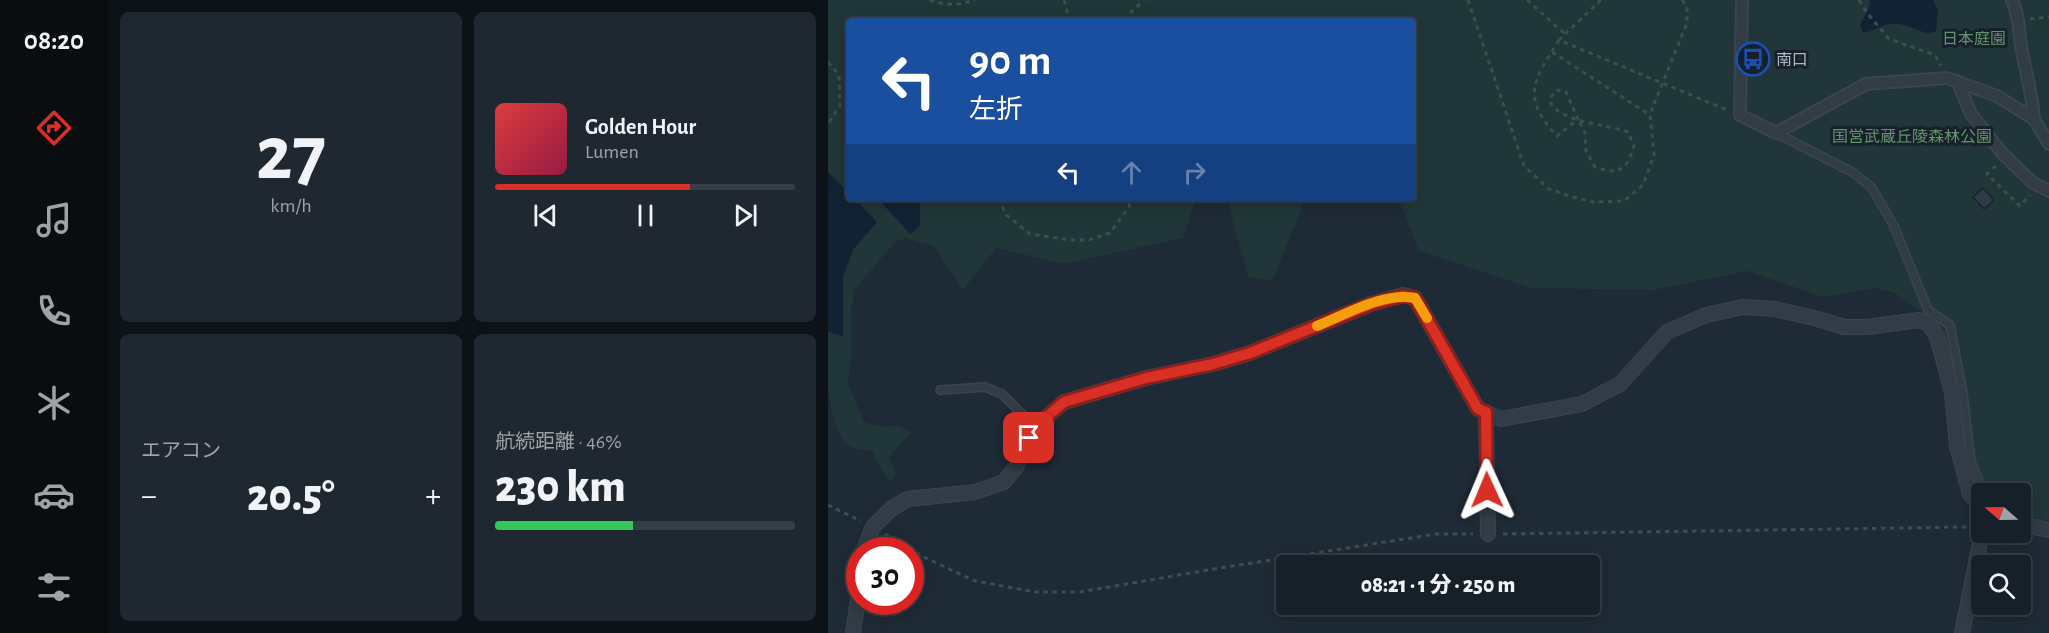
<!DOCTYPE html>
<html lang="ja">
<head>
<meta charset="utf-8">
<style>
	:root { --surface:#162028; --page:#1f2830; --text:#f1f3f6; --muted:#9ea3a8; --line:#353e45; --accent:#d93025 }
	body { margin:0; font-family:"Alegreya Sans","Noto Sans JP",sans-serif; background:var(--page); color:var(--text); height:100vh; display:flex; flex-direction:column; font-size:22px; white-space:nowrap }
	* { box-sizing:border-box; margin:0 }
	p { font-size:20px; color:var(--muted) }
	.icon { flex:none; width:33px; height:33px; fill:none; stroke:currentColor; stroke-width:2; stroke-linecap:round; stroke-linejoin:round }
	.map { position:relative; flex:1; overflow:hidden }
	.sheet { display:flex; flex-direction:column; gap:12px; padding:12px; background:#0c1216; width:720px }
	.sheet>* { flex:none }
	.guide { position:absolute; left:18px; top:18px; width:570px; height:183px; border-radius:6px; box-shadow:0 3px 15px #0003,0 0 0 2px var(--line); background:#1a4fa0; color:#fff; overflow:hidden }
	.needle { width:39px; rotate:290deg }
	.tools { position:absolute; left:1143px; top:483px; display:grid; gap:12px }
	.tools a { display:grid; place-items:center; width:60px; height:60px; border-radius:6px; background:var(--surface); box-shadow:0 3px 15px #0003,0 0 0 2px var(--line); font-size:30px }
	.speed { position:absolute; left:18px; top:537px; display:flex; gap:12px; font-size:30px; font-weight:700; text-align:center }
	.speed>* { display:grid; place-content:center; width:78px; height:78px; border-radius:50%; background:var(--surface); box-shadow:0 3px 15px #0003,0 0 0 2px var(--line); line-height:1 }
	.speed .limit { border:9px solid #d22; background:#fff; color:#111 }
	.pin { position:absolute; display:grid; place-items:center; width:51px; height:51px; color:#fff; margin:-26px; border-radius:12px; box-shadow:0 3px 9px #0006 }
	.me { position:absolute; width:66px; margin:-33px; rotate:359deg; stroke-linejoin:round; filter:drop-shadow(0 0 4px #0008) }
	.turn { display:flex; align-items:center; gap:21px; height:126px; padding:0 24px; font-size:27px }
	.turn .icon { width:78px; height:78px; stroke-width:2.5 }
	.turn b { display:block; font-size:42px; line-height:51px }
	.lanes { display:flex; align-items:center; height:57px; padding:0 24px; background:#0003; justify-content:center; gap:30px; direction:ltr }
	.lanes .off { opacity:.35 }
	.big { font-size:45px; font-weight:800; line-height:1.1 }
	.sheet .tile { flex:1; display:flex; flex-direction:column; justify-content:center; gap:9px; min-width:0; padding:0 21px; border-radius:9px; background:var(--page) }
	.sheet .dial { align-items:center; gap:0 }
	.dial b { font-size:78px; line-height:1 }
	.song { display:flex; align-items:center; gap:18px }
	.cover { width:72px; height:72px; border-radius:9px; background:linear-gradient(135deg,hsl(0 70% 55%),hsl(340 70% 35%)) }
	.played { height:6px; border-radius:3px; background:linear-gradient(90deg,var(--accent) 65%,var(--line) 65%) }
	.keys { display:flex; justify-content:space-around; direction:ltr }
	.heat { display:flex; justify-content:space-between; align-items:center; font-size:33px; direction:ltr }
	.charge { height:9px; border-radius:4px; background:linear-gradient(90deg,#34c759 46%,var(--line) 0) }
	.sheet .tiles { flex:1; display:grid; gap:12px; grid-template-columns:repeat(2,1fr) }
	.trip { position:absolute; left:448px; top:555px; width:324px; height:60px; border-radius:6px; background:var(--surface); box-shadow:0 3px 15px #0003,0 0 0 2px var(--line); font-weight:800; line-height:60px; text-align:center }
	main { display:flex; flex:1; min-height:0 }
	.tabs { display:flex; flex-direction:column; width:108px; justify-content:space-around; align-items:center; background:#090d10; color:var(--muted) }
	.tabs .icon { width:42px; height:42px }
	.tabs .on { color:var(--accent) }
	.tabs b { font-size:27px; color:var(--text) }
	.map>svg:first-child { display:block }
</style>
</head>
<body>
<main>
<nav class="tabs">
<b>08:20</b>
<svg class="icon on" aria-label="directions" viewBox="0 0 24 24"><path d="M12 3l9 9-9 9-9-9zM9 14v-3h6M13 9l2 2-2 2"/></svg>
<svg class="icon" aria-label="music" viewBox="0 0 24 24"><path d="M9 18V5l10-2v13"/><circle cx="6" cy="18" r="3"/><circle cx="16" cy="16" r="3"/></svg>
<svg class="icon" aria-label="phone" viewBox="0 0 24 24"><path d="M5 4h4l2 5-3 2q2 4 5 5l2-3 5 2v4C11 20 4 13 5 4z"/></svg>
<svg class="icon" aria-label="climate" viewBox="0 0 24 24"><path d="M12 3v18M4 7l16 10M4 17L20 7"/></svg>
<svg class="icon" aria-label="car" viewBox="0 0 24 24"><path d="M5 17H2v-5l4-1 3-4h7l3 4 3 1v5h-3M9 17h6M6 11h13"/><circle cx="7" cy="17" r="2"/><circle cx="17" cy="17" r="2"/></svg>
<svg class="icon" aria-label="filters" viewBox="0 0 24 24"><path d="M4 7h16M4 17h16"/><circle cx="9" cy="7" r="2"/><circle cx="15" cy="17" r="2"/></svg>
</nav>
<section class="sheet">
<div class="tiles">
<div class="tile dial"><b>27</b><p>km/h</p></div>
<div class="tile">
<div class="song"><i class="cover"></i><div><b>Golden Hour</b><p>Lumen</p></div></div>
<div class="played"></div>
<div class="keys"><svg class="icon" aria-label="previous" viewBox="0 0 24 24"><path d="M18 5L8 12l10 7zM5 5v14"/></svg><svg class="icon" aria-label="pause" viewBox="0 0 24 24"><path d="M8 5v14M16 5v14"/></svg><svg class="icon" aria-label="next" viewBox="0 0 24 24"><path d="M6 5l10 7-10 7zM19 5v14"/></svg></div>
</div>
<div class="tile"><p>エアコン</p>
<div class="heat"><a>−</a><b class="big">20.5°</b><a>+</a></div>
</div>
<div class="tile"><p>航続距離 · 46%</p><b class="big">230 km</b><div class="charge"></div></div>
</div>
</section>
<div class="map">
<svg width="1221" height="633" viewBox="0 0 1221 633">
	<rect width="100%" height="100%" fill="#1e2a36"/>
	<g fill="#203638">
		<path d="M0 0H1221V521L1193 516 1192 494H1154L1153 497 1147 490 1137 459 1128 384 1112 329 1104 316 1090 310 1067 293 1048 288 995 297 919 271 826 290 703 288 591 251 570 198H585V21H21V198H368L355 238 236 264 168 248 135 290 106 246 77 238 68 241 26 290 23 313V360L20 384 36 422 54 427 69 425 83 432 61 457 68 475 61 482 43 450C9 455 4 414 0 389Z"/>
		<path d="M399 198H473L474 209 444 281 420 277Z"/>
	</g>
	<g fill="#122234">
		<path d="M1042 0H1105L1110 11 1108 31 1100 34C1090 30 1074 22 1063 24 1053 25 1045 32 1035 33L1032 26C1035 16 1042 11 1042 0Z"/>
		<path d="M0 172 21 193V198H26L49 222 25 250 15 277V337L0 331Z"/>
		<path d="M49 198H92V226L82 234Z"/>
	</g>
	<path fill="#2d3b4b" stroke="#1a232d" stroke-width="1.5" d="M1155 188 1166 200 1156 209 1145 197Z"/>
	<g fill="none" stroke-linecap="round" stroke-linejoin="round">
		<defs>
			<g id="service">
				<path d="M948 133 1026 173 1044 188 1066 226 1100 310 1122 325 1135 394 1143 462 1157 494"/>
				<path d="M112 390 157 387 174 394 207 427"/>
			</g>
			<g id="pedestrian">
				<path d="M914 0 912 115 948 133 1038 84 1119 78 1169 96 1206 119 1221 144"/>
				<path d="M1184 0C1191 15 1191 31 1193 47 1198 72 1204 94 1206 119"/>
				<path d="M1129 81 1143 114 1174 153 1205 183 1221 191"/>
			</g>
			<g id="minor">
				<path d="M658 412 660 534"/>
				<path d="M1192 524 1221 530"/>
				<path d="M36 550 45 527 63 509 80 499 147 492 176 482 188 467 207 427 236 402 318 378 385 364 422 353 543 304 575 295 587 298 650 409 673 419 754 404 792 384 839 332 878 315 915 307 947 309 990 319 1016 327H1039L1091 320 1101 324 1109 337 1124 392 1129 446 1142 494 1154 508"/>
				<path d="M25 633 32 586"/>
				<path d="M1134 633 1154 532"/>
			</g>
		</defs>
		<use href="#service" stroke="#3b4550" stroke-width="10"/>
		<use href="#pedestrian" stroke="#3b4550" stroke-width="14"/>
		<use href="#minor" stroke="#3b4550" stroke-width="16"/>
		<g stroke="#394f50" stroke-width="3" stroke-dasharray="4.5 4.5" stroke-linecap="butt">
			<path d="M102 0C116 6 132 5 147 0"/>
			<path d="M236 0 240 15 238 21"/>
			<path d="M640 0 696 166 721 189 741 196 766 202 796 201 815 185 826 155 822 115 826 104"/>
			<path d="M699 0 737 34"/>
			<path d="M773 0 731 40 899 110"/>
			<path d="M854 0 859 6V23"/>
			<path d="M1031 0 1039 13 1061 39 1107 55 1113 66"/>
			<path d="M1202 19 1221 17"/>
			<path d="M298 21 303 12 316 0"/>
			<path d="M731 40C706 80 692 96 729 136L750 119 738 92 729 90 723 97 722 102C733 123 779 124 800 132L806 146C798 171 792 175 767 167L758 151 757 133 750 119"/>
			<path d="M724 52 822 115"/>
			<path d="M0 62 11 75 12 106 0 124"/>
			<path d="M1168 166 1159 174 1192 206 1202 195"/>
			<path d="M172 198 177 214 202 234 243 240H261L282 233 301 207 302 198"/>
			<path d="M0 505 33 521"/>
			<path d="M57 534 98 558 147 581 207 592H252L386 569 608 534H645"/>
			<path d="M675 534 1140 527"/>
		</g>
		<use href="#service" stroke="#323c47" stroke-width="7"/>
		<use href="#pedestrian" stroke="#323c47" stroke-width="10"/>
		<use href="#minor" stroke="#323c47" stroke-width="14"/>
		<path stroke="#394f50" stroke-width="3" stroke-dasharray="4.5 4.5" stroke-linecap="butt" d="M826 104 859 23"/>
	</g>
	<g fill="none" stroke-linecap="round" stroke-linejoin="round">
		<defs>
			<path id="route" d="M201 438 207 427 236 402 318 378 385 364 422 353 543 304 574 296 587 298 650 409 658 412 659 490"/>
		</defs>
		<use href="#route" stroke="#8d1f18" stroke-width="15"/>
		<use href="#route" stroke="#d93025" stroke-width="10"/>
		<path stroke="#f59e0b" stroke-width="10" d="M489 326C519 314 555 292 587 298L599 318"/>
	</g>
	<defs>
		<symbol id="bus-ring" viewBox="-11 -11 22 22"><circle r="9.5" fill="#18212b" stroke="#1a4fb4" stroke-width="1.5"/><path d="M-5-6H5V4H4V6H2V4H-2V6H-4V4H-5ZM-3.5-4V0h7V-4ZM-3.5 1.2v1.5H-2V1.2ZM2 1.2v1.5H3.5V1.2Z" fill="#1a4fb4"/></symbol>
	</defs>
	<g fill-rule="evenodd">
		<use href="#bus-ring" x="906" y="40" width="38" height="38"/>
	</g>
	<g text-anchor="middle" stroke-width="6" stroke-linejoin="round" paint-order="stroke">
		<g font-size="16" fill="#63956c" stroke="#18212b">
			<text x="1146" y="44">日本庭園</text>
			<text x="1084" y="142">国営武蔵丘陵森林公園</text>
		</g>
		<g font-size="16" fill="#acb6c4" stroke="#18212b" text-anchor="start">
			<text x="948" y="65">南口</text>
		</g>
	</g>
</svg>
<div class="tools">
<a><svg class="needle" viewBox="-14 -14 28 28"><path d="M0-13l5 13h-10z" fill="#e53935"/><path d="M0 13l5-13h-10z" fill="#9ea3a8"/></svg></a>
<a><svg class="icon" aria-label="search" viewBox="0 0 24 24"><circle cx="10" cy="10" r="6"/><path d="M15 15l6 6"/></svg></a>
</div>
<div class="speed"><div class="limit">30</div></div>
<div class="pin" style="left:201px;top:438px;background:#d93025"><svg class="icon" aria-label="arrive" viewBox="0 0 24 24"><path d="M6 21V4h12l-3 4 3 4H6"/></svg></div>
<svg class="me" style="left:659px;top:490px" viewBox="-20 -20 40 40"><path d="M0-17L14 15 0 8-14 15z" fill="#d93025" stroke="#fff" stroke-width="4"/></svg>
<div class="trip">08:21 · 1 分 · 250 m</div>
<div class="guide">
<div class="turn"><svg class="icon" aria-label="left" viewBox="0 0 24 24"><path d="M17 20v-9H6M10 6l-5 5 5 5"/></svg><div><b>90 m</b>左折</div></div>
<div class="lanes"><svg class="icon" aria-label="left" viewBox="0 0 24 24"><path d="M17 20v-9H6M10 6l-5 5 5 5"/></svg><svg class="icon off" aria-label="ahead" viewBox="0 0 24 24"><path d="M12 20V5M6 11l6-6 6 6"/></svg><svg class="icon off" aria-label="right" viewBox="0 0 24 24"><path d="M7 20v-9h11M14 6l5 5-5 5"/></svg></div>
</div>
</div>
</main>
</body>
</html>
